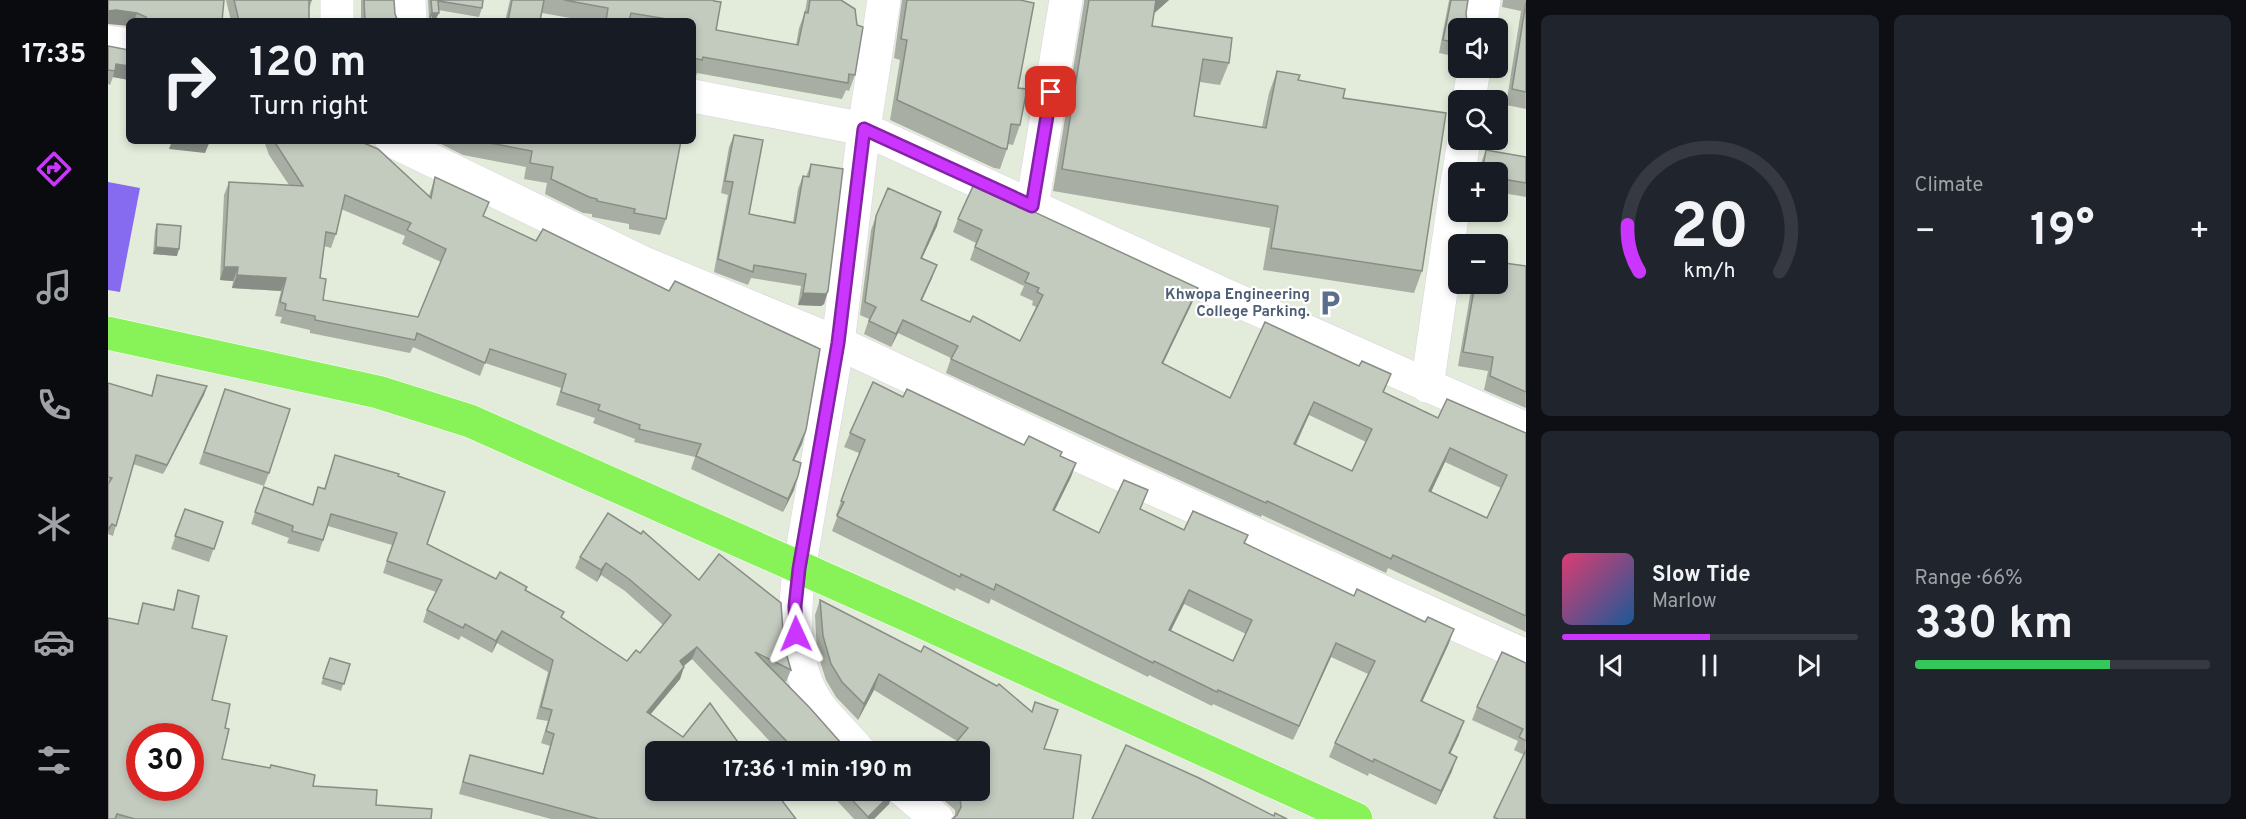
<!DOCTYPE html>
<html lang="en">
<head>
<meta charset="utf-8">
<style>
	:root { --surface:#171b24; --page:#20242c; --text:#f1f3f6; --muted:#9ea1a6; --line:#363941; --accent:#cb36fe }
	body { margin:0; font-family:Overpass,sans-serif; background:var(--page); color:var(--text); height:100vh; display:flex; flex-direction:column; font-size:22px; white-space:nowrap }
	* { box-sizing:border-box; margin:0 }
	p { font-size:20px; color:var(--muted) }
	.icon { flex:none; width:33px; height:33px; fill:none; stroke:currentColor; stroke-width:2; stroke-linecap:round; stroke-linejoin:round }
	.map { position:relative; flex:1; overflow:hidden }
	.details { display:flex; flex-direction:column; gap:15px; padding:15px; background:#0d0f14; width:720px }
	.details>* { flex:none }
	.banner { position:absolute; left:18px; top:18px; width:570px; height:126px; border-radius:9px; box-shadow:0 3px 9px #0003; background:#171b24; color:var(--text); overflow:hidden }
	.buttons { position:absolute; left:1340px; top:18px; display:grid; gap:12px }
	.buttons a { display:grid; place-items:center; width:60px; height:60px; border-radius:9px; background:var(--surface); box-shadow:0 3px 9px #0003; font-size:30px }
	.speed { position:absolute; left:18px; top:723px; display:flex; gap:12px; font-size:30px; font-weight:700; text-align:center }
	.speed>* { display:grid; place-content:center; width:78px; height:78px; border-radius:50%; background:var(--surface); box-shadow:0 3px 9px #0003; line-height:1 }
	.speed .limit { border:9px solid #d22; background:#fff; color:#111 }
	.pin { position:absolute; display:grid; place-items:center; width:51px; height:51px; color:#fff; margin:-26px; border-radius:12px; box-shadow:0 3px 9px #0006 }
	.me { position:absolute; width:66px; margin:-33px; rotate:359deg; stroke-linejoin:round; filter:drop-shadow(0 0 4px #0008) }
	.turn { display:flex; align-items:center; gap:21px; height:126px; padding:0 24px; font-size:27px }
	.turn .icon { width:78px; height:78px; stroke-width:2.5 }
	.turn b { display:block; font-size:42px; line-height:51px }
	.big { font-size:45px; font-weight:700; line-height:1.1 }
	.details .tile { flex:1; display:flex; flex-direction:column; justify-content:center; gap:9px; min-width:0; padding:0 21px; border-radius:9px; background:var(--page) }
	.details .dial { align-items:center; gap:0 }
	.dial svg { height:156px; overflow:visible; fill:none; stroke:var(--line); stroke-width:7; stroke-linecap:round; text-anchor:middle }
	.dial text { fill:var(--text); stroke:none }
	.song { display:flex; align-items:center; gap:18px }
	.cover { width:72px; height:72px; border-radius:9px; background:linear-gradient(135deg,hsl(340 70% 55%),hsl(210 70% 35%)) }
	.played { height:6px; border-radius:3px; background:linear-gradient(90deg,var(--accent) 50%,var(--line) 50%) }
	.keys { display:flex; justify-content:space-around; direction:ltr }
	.heat { display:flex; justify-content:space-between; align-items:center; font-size:33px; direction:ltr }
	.charge { height:9px; border-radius:4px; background:linear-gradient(90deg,#34c759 66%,var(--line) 0) }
	.details .tiles { flex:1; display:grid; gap:15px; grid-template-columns:repeat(2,1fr) }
	.trip { position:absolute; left:537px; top:741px; width:345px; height:60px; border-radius:9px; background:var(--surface); box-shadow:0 3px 9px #0003; font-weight:700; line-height:60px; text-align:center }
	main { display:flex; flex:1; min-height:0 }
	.dock { display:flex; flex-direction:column; width:108px; justify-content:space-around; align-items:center; background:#090b0e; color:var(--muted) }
	.dock .icon { width:42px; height:42px }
	.dock .selected { color:var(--accent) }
	.dock b { font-size:27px; color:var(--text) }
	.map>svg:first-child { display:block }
</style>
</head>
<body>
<main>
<nav class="dock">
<b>17:35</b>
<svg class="icon selected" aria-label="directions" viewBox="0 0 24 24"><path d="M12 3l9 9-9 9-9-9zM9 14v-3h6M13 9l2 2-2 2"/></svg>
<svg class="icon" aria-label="music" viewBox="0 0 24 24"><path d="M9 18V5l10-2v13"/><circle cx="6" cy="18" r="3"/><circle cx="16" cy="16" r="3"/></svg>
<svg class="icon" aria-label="phone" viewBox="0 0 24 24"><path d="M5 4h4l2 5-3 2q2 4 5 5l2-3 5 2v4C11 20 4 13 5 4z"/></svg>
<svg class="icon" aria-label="climate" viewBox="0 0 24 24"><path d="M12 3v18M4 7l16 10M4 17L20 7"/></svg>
<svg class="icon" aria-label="car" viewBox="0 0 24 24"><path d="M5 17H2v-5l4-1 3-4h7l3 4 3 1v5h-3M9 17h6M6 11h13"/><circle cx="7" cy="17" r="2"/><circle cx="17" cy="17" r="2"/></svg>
<svg class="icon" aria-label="filters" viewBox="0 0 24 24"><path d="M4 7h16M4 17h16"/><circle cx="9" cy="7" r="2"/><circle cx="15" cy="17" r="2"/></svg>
</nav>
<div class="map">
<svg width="1418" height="819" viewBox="0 0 1418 819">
	<rect width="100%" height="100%" fill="#e3ecdb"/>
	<path fill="#866bf1" d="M0 182 32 188 12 292 0 290Z"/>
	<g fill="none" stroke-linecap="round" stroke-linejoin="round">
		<defs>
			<g id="minor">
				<path d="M229 0V21"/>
				<path d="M301 0 302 21"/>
				<path d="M1372 28 1376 0"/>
				<path d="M0 42 21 45"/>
				<path d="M585 96 756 129 1115 294 1418 429"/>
				<path d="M1361 100 1366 68"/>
				<path d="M284 141 538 264 730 343 979 459 1418 656"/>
				<path d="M1351 172 1356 140"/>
				<path d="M924 206 958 0"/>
				<path d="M1319 386 1350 176"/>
				<path d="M752 752C740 737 719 718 709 703 683 663 686 615 691 569L730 343 756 129 776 0"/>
				<path d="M795 790 829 819"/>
			</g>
			<path id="primary" d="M0 333 270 392 362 421 792 612 1248 819"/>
		</defs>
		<use href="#minor" stroke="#ded0e3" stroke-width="34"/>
		<use href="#primary" stroke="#fff" stroke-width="34"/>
		<use href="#minor" stroke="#fff" stroke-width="33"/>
		<use href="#primary" stroke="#87f359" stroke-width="33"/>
	</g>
	<g fill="#a8aea3" fill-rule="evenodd">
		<path d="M0 0 114 21H21V26L3 23Z"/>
		<path d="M118 0H204L201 9V21H123Z"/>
		<path d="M253 0H286L287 14 290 21H253Z"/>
		<path d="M320 0H375L374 8 371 17 330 10 327 21H321Z"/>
		<path d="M402 0H606L608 30 688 45 691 28 697 12 699 0H733L747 75 741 91 738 90 734 99 589 73 588 76 585 75V21H479L434 13 432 21H397Z"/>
		<path d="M794 0H912L910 88 912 125 905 145 900 144 899 149 892 169 886 168 782 120 792 60 786 58Z"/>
		<path d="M976 0H1061L1046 13 1044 26 1121 63 1112 85 1092 82 1086 116 1154 127 1161 93 1169 71 1190 80 1235 98 1314 271 1306 293 1155 270 1162 228 945 191 976 3Z"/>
		<path d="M1341 0H1360L1358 13 1359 22 1350 28V57L1331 53Z"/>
		<path d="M1395 0H1418V109L1398 105 1413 11 1394 7Z"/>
		<path d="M0 46 21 50V80L5 77 2 85 0 84Z"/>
		<path d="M626 135 641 214 685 222 690 189 695 176 698 177 703 164 720 291 716 304 713 306 690 305 693 286 643 278 640 285 606 272 620 195 613 193 621 147Z"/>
		<path d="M156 141H251L321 196 327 177 376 216 698 430 686 460V490L675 512 583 469 587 457 526 442 527 439 485 423 487 418 448 405 453 388 377 363 372 376 305 347 302 353 202 333V330L172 323 174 317 167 316 173 291 124 288 125 281 112 280 116 195 121 182 181 185 161 155ZM233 209 297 236 294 244 333 262 310 317 215 300 212 278 216 246 223 248 228 234Z"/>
		<path d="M332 141H573L558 219 552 235 521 229V224L484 217V214L475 213 437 194 439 183 416 179 418 167 355 155 331 143Z"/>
		<path d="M1378 150 1418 157V197L1389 192V172H1372L1373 163Z"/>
		<path d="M768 216 829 226 814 258 829 265 824 278 814 300 862 322 912 341 928 307 924 305 925 301 912 295 916 286 862 260 868 243 845 232 850 219 1090 288 1085 301 1055 363 1122 398 1251 366 1283 374 1276 392 1330 418 1418 433V632L1280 568 1278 573 1154 515 1153 517 1016 455 838 373 843 358 790 333 783 347 756 334 761 319 752 315 763 230ZM1201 415 1258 442 1244 471 1188 445ZM1337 462 1393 488 1379 518 1323 492Z"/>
		<path d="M49 224 69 256 45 254 47 230Z"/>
		<path d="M1418 266V408L1376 390 1380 371 1350 366 1364 284H1389Z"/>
		<path d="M49 375 99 386 96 395 55 474 25 464 5 536 0 534V383L43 396Z"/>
		<path d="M117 389 161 473 156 486 91 464Z"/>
		<path d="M795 397 916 445 953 456 968 463 963 477 946 511 991 533 1032 509 1076 530 1140 535 1137 543 1341 643 1314 702 1351 735 1342 754 1344 771 1328 805 1261 773 1260 776 1221 757 1227 743 1260 674 1223 657 1185 740 1105 704 1104 706 1041 675 1040 677 883 599 881 604 848 588 847 591 724 531 730 515H728L742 477 751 453 736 447 742 433ZM1076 604 1138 634 1125 661 1063 631Z"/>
		<path d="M227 455 290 476 319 544 388 579 419 587 417 591 454 617 519 661 532 653 555 625 517 591 493 575 489 582 467 568 472 557 591 580 676 646 683 670 678 682 676 681 741 752H672L584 659 576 666V667L572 679 543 714 575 737 637 752H548L688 819H443L351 794 358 767 362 755 434 774 442 746 433 743 440 721 428 719 440 672 389 643 384 653 353 636 351 640 315 622 319 610 328 592 275 573 284 545 220 526 211 552 179 543 181 538 143 524 156 487 204 505 210 487 216 489Z"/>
		<path d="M77 509 115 522 101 562 63 549Z"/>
		<path d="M70 590 84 628 104 700 117 728 114 759 268 805 323 819H0L32 612 35 603 65 609Z"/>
		<path d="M712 600 936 749 847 817V810L824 790H872L849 741 766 690 750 720 728 697 718 680 709 652 707 615Z"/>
		<path d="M222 658 242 664 233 691 213 684Z"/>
		<path d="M1418 663V819H1385L1416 755 1406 750 1410 741 1364 720 1369 707Z"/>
		<path d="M719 790H784L781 804 766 819H746Z"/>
	</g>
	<g fill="#888d85">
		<path d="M1047 0H1061L1041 18Z"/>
		<path d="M8 10 29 13 26 21H21V26L0 24V11Z"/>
		<path d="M324 13H331L327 21H322Z"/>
		<path d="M8 64 21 66V80L5 77Z"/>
		<path d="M64 141H102L97 153 61 149Z"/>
		<path d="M833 212 829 226 808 271 813 258Z"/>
		<path d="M48 247 71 249 69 256 45 254Z"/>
		<path d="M829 265 824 278 808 313 813 300Z"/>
		<path d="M116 267H130L125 281 112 280Z"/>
		<path d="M129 275 178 278 173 291 124 288Z"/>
		<path d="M1090 288 1085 301 1049 376 1054 363Z"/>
		<path d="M720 291 716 304 713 306 690 305 695 293Z"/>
		<path d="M795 320 790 333 783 347 788 334Z"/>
		<path d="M99 386 96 395 55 474 59 465Z"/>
		<path d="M1206 402 1201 415 1181 458 1186 444Z"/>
		<path d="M698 430 694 444 680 473 685 460Z"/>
		<path d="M1342 448 1337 462 1317 505 1321 491Z"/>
		<path d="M968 463 963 477 940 524 945 510Z"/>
		<path d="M690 476 686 490 675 512 680 499Z"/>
		<path d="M498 563 493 575 489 582 493 570Z"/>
		<path d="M1081 590 1076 604 1056 644 1061 630Z"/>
		<path d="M1346 629 1341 643 1308 715 1313 701Z"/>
		<path d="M394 631 389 643 384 653 388 641Z"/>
		<path d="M1228 643 1223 657 1185 740 1191 726Z"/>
		<path d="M589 647 584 659 567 673 572 661Z"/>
		<path d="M576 667 572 679 535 723 539 712Z"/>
		<path d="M771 674 766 690 750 720 756 704Z"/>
		<path d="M1356 721 1351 735 1336 767 1341 753Z"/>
		<path d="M1349 757 1344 771 1328 805 1333 791Z"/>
		<path d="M785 792 781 804 766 819H760V817Z"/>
	</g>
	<g fill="#c3cabe" stroke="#888d85" stroke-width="1.5" fill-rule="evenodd">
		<path d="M0 0H116L114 21H40L38 17 29 13 8 10 0 11Z"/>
		<path d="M126 0H204H201V21H131Z"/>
		<path d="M256 0H286L287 14 290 21H257Z"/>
		<path d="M323 0H375L374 8 330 1 331 13H324L325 21H321L324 12Z"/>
		<path d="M404 0H436L432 21H400Z"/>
		<path d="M456 0H606V1L613 2 608 30 690 45 697 12 700 13 702 0H733L747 9 749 25 755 27 747 75 741 74 740 83 595 57 594 60 585 58V21H571L523 13 521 21H498L500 8Z"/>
		<path d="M799 0H912L926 3 910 88 919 89 912 125 903 124 899 149 893 148 789 100 799 40 793 39Z"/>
		<path d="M981 0H1048L1044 26 1124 38 1121 63 1095 59 1086 116 1158 128 1169 71 1192 75 1190 80 1237 89 1235 98 1338 113 1314 271 1163 248 1170 206 954 169Z"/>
		<path d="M1343 0H1360L1358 13 1359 22 1363 28H1350V43L1335 40Z"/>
		<path d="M1418 2V92L1404 89Z"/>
		<path d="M0 46 21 50V66L8 64 7 71 0 70Z"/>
		<path d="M626 135 655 140 641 214 687 223 695 176 701 177 703 164 735 169 720 291 718 294 695 293 698 274 646 265 645 272 610 259 625 182 617 181Z"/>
		<path d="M166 141H251L270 149 323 198 327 177 381 202 375 216 428 241 435 229 561 291 567 281 712 349 698 430 685 460 693 463 690 476 680 499 588 456 593 444 531 429 532 425 490 410 492 405 453 392 458 374 382 349 377 363 309 333 307 340 207 320V316L177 310 178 304 172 302 178 278 129 275 130 267H116L121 182 195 186ZM237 195 303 223 299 230 338 249 310 317 215 300 218 279 212 278 218 232 228 234Z"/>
		<path d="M371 141H573L558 219 526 213 527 209 489 201V199L481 197 443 179 445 167 422 163 424 151Z"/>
		<path d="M1378 150 1418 157V183L1389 178V172H1374Z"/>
		<path d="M866 184 1090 288 1054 363 1122 398 1157 322 1251 366 1254 361 1283 374 1275 392 1330 418 1339 399 1418 433V616L1285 555 1283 559 1159 501 1158 503 1020 441 843 359 850 346 795 320 788 334 761 321 768 307 757 302 768 216 780 188 833 212 813 258 829 265 813 300 862 322 865 316 912 341 935 295 929 292 931 288 917 282 921 273 867 247 874 230 850 219ZM1206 402 1264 429 1244 471 1186 444ZM1342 448 1399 475 1379 518 1321 491Z"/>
		<path d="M49 224 73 226 71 249 48 247Z"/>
		<path d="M1389 262 1418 266V392L1382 376 1385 357 1355 352 1367 284H1389Z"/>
		<path d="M49 375 99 386 59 465 28 455 8 526 4 524 0 530V484L4 478 0 477V383L44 396Z"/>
		<path d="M765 382 795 397 799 389 916 445 921 436 954 452 952 456 968 463 945 510 991 533 1016 480 1040 490 1032 509 1076 530 1085 511 1140 535 1136 543 1246 596 1249 589 1317 622 1320 617 1346 629 1313 701 1356 721 1341 753 1349 757 1333 791 1266 759 1265 762 1227 743 1267 661 1228 643 1191 726 1110 690 1109 692 1046 661 1045 663 888 584 886 590 853 574 852 577 729 516 736 502 733 501 742 477 757 440 742 433ZM1081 590 1144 620 1125 661 1061 630Z"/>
		<path d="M117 389 182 409 161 473 96 452Z"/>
		<path d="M227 455 291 474 290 476 337 492 319 544 388 579 392 572 419 587 417 590 456 612 453 617 519 661 528 650 532 653 563 615 521 579 498 563 493 570 472 557 500 513 533 534 535 531 591 580 611 554 673 603 676 646 683 670 647 652 702 708 741 752H697L690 745 686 749 589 647 572 661 576 667 539 712 575 737 602 703 637 752H548V790H666L688 819H491L355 782 362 755 435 774 446 734 438 731 444 710 433 707 445 660 394 631 388 641 357 624 355 628 319 610 334 580 279 561 289 533 223 514 215 540 184 531 185 526 147 512 156 487 205 505 210 487 217 489Z"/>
		<path d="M77 509 115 522 106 549 67 536Z"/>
		<path d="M70 590 91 596 84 628 119 636 104 700 122 704 117 728 121 729 114 759 162 768 163 765 207 775 205 786 269 790 268 805 324 809 323 819H27L9 814 7 819H0V618L30 624 35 603 66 610ZM32 736H82V788H32Z"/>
		<path d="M712 600 813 652 816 646 889 686 891 684 924 712 927 702 950 710 936 749 973 755 965 819H844L849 815 853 807 852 797 854 795 848 790H872V752H840L860 728 771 674 756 704 734 682 723 664 715 636Z"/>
		<path d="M1394 652 1418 663V741L1411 737 1415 729 1369 707Z"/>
		<path d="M222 658 242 664 236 684 215 678Z"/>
		<path d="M1018 745 1091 778 1166 816 1167 813 1179 819H984Z"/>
		<path d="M1418 750V819H1390L1386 817Z"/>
		<path d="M735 790H784L785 792 760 817Z"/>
	</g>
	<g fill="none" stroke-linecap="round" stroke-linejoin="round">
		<defs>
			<path id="route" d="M688 634 687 606 691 569 730 343 756 129 924 206 943 92"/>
		</defs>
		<use href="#route" stroke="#8423a5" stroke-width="15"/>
		<use href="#route" stroke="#cb36fe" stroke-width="10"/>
	</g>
	<defs>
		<symbol id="parking-bare" viewBox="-9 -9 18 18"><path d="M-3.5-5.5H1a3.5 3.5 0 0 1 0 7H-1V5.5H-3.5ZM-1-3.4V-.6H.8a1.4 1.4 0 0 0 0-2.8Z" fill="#5c6f8a" stroke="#fff" stroke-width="2.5" paint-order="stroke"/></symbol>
	</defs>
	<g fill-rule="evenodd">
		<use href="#parking-bare" x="1203" y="284" width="38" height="38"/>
	</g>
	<g text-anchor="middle" stroke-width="4.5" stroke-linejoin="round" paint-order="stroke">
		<g font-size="15" font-weight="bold" fill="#4e5e75" stroke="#fff" text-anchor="end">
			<text x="1202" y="299">Khwopa Engineering<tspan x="1202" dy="17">College Parking.</tspan></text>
		</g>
	</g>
</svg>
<div class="buttons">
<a><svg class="icon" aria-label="sound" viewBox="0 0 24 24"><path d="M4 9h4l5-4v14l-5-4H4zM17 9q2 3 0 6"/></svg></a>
<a><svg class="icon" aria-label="search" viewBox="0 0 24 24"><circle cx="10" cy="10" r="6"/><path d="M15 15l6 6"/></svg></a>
<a>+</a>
<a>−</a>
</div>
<div class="speed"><div class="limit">30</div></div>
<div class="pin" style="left:943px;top:92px;background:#d93025"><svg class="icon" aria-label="arrive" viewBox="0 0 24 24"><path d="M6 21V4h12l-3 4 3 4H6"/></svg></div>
<svg class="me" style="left:688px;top:634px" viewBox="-20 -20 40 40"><path d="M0-17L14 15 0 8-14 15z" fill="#cb36fe" stroke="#fff" stroke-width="4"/></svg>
<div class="trip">17:36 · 1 min · 190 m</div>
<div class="banner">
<div class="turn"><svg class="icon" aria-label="right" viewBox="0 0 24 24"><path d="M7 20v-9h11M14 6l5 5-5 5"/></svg><div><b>120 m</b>Turn right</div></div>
</div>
</div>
<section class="details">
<div class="tiles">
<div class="tile dial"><svg viewBox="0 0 100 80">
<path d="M14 69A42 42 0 1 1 86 69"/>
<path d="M14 69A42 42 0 0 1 8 45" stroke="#cb36fe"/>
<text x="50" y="56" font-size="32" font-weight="700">20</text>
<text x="50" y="72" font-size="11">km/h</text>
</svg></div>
<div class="tile"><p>Climate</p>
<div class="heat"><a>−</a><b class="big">19°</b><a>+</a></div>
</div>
<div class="tile">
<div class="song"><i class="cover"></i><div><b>Slow Tide</b><p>Marlow</p></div></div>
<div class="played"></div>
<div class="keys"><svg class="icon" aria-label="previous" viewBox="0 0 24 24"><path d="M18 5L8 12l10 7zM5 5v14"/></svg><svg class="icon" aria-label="pause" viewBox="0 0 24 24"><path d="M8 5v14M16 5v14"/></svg><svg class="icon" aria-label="next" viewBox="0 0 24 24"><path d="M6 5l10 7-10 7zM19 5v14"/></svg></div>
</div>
<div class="tile"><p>Range · 66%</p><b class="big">330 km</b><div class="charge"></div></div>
</div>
</section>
</main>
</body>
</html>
